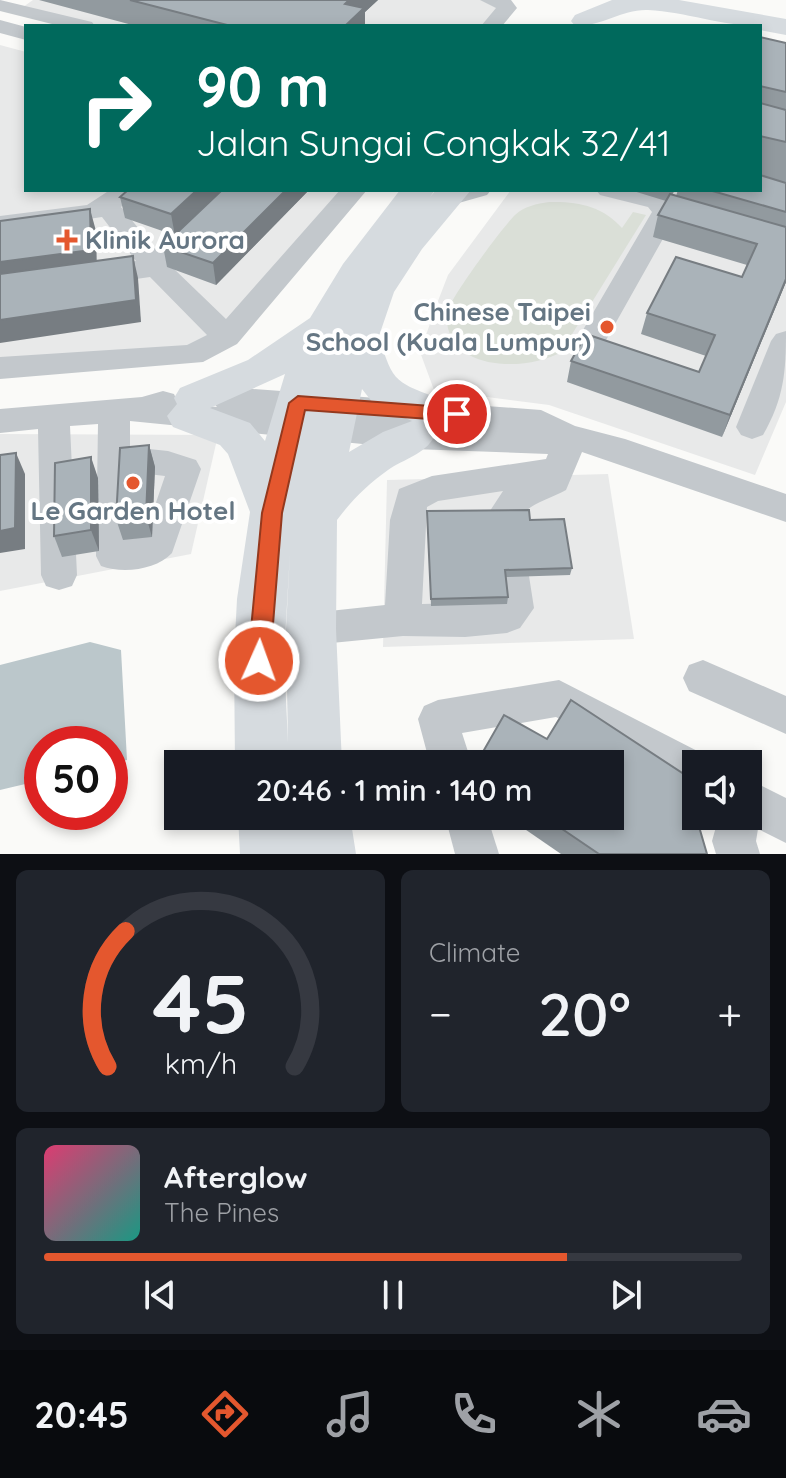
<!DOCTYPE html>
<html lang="en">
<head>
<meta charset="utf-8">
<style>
	:root { --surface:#171b24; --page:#20242c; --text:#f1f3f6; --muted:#9ea1a6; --line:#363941; --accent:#e4572e }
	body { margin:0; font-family:Quicksand,sans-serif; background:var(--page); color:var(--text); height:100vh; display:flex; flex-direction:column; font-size:30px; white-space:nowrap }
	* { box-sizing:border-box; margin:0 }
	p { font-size:26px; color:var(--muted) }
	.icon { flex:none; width:44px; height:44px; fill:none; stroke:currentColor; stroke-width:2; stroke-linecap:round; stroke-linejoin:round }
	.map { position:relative; height:854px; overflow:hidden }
	.details { display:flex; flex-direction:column; gap:16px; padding:16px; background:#0d0f14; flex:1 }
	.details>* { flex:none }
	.hud { position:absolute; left:24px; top:24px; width:738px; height:168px; border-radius:0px; box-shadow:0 4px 12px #0003; background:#00695c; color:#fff; overflow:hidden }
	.fabs { position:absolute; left:682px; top:750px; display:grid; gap:16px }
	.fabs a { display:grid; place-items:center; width:80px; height:80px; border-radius:0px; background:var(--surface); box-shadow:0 4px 12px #0003; font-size:40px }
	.speed { position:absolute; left:24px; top:726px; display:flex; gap:16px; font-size:40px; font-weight:700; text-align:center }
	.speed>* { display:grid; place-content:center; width:104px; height:104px; border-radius:50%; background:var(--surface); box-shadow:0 4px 12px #0003; line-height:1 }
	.speed .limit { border:12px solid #d22; background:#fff; color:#111 }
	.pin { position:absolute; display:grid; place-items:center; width:68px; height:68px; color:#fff; margin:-34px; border:4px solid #fff; border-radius:50%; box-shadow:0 2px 8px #0007 }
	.me { position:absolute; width:88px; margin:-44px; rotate:2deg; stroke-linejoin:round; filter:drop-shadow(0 0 6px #0008) }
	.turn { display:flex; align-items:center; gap:28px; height:168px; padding:0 40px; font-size:36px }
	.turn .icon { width:104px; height:104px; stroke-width:2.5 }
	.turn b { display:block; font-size:56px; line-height:68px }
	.big { font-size:60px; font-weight:600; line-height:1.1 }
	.details .tile { flex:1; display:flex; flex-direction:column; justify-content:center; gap:12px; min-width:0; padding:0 28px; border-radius:12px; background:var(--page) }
	.details .dial { align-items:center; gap:0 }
	.dial svg { height:208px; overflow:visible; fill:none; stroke:var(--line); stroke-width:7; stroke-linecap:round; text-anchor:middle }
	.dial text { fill:var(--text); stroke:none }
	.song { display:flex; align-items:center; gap:24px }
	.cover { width:96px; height:96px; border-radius:12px; background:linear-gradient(135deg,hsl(340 70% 55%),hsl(170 70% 35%)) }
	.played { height:8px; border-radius:4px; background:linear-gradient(90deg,var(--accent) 75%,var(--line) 75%) }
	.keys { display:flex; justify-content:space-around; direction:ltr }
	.heat { display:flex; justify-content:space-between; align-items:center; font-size:44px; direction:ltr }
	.details .tiles { flex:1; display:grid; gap:16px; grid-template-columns:1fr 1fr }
	.tile:last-child { grid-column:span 2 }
	.trip { position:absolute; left:164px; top:750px; width:460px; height:80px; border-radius:0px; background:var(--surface); box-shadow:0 4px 12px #0003; font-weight:600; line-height:80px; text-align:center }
	.menu { display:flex; height:128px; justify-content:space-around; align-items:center; background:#090b0e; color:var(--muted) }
	.menu .icon { width:56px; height:56px }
	.menu .selected { color:var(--accent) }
	.menu b { font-size:36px; color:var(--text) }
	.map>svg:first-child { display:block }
</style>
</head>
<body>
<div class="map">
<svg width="786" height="854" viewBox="0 0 786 854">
	<rect width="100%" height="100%" fill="#fafaf8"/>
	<g fill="#e8e9e9">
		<path d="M33 0H483L503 6 487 26H94L23 7Z"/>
		<path d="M0 45 26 52V190H345L227 328 190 349 0 362Z"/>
		<path d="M511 190H749L786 200V402L755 475 549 405 434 390 420 352 438 301 448 275Z"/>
		<path d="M0 434 218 435 191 554 0 591Z"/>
		<path d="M608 474 634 639 383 647 387 480Z"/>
	</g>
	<path fill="#dadfd7" d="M549 202C577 201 603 206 622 228L633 212 646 215 561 352C529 371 453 372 447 323 446 317 448 310 450 305 460 286 500 230 515 215 524 206 537 204 549 202Z"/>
	<path fill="#bbc7cb" d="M90 642 121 650 127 760 110 764V744H42V780L0 790V665Z"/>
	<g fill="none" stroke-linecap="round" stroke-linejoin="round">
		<g fill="#c3c8cc" fill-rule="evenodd">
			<path d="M0 0 92 22 95 26H60L0 11Z"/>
			<path d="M480 0H511L517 8 502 26H481L496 8Z"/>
			<path d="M0 20 26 27V40L0 33Z"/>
			<path d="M110 190H139L121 207 157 251 224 190H252L172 267 226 319 340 190H367L237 344 203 362 0 379V357L187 345 207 335 150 277 94 285 84 282 80 276 84 270 136 261 102 217 0 232V216L87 205Z"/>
			<path d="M449 190H491L487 195 448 206 439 203 435 198 439 193Z"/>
			<path d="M596 190C618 190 672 185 678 212L601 349 591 352 581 349 576 342 652 212 648 207 600 195Z"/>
			<path d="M786 331C786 372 784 398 763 435L752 439 741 435 736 427 771 341 776 334Z"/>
			<path d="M225 387 541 410 575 426 625 439 786 494V522L582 452 566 490C555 496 542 500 531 507 513 519 520 537 491 527L486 517 503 491 438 501 427 507 422 604 496 602 493 576 498 565 511 561 524 565 529 576 534 608 520 628 507 633 465 637 403 636 311 645 298 641 292 629 298 617 311 613 385 605 390 520 399 489 432 476 546 459 548 454 413 449 130 421V447L168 451 196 460 201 469 172 553C156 570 123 574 101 566L96 556 98 424 70 426 77 575 72 586 59 590 46 586 41 575 38 429 0 433V409L142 397 163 391 174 394 178 403 217 407 209 398 214 390ZM131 472 165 476 145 535 132 539Z"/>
			<path d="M703 660 786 696V734L689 691 683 678 689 665Z"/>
			<path d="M559 680 711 758 713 764H696V792L556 717 462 733 472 764H430L418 719 424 706 438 700Z"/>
			<path d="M748 779 786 798V843L758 829 756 841 760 854H716L712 841 719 816H748Z"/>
			<path d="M445 816H487L499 854H455Z"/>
		</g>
		<g fill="#d6dbdf" fill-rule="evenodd">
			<path d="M612 0H679L786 19V35L760 30V26C722 26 686 12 648 10 622 9 604 26 575 26L571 21 575 15Z"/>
			<path d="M400 190H435L430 197 436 190H471L422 249 394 292 379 336C383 348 386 362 393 373 407 394 438 390 451 412L445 423 429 427 434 437C425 454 404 459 388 470 368 484 351 501 337 520L336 629 342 764H235L234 657 237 599 250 512 228 454 220 445 173 427 167 416 177 404 174 398 180 388 248 360 310 318 343 264ZM285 374 265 441 250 423 210 408ZM362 389 373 403 412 421 383 432 349 452ZM290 552 286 629 288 743 284 657Z"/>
			<path d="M238 816H350L356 854H298L296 837 298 854H240Z"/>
		</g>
	</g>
	<g fill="#929a9f">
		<path d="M39 0H378L365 12V26H136Z"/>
		<path d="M760 37 786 43V282L722 437 567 382 571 361 699 372 706 356 641 334 647 313 742 277 747 265 653 237 658 215 666 201 630 190H675L672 195 676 196 678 190H760Z"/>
		<path d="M128 190H309L216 285 167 267 163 246 174 235 125 218 120 197Z"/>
		<path d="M149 445 155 467 152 537 123 540 116 519Z"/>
		<path d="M98 478 99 551 62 557 54 536Z"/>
		<path d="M427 511 530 520 572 568 570 575 506 577 508 597 507 604 431 606Z"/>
		<path d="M506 816H610L700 830 707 854H561Z"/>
	</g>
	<g fill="#777d82">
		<path d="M349 0H378L365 12V26H345V4Z"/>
		<path d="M197 190H224L175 236 171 214Z"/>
		<path d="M286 190H309L216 285 213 263Z"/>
		<path d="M90 209 96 231 97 272 0 285V262Z"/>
		<path d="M133 256 138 278 141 322 0 343V320Z"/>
		<path d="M786 279V282L722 437 730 415Z"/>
		<path d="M149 445 155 467 152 537 146 516Z"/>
		<path d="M16 453 25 474V549L0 553V531Z"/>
		<path d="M91 457 98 478 99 551 91 530Z"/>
	</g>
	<g fill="#aab3b9" stroke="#777d82" stroke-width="2">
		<path d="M130 0H349L345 4 364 8 345 26H231Z"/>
		<path d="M760 37 786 43V92L760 86Z"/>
		<path d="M760 103 786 110V142L760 136Z"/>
		<path d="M760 175 786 183V212L709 190H760Z"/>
		<path d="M128 190H197L171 214 120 197Z"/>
		<path d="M222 190H286L213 263 163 246Z"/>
		<path d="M670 194 786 227V279L730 415 571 361 586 334 699 372 715 335 647 313 676 257 742 277 757 244 658 215Z"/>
		<path d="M90 209 91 250 0 262V221Z"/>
		<path d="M133 256 136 300 0 320V274Z"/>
		<path d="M149 445 146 516 116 519 120 448Z"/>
		<path d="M16 453 15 528 0 531V455Z"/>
		<path d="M91 457V530L54 536 55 463Z"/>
		<path d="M529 510 530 520 564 519 572 568 505 570 508 597 431 599 427 511Z"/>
		<path d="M571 700 696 782V816H706L700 830 707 854H599L543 816H610V764H476L504 715 547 739Z"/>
	</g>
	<path fill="#e4572e" stroke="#94391e" stroke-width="2" d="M298 396 457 408 466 414 457 421 305 410 282 513 270 661 267 668 259 671 251 668 248 661 262 513 289 403Z"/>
	<g fill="#e4572e" stroke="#fff" stroke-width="3">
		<path d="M63 228h8v8h8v8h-8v8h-8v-8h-8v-8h8z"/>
		<circle cx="607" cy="327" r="8"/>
		<circle cx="133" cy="483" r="8"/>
	</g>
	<g text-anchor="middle" stroke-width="8" stroke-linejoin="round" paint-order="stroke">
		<g font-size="26" font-weight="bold" fill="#657683" stroke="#fff" text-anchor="start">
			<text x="85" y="249">Klinik Aurora</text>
			<text x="591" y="321" text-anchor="end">Chinese Taipei<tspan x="591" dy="30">School (Kuala Lumpur)</tspan></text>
			<text x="133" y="520" text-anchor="middle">Le Garden Hotel</text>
		</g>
	</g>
</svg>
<div class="fabs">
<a><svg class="icon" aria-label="sound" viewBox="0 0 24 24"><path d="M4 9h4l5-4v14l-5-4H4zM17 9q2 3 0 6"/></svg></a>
</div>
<div class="speed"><div class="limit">50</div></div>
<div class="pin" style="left:457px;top:414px;background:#d93025"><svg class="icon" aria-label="arrive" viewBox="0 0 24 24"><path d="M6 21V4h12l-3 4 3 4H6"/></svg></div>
<svg class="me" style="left:259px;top:661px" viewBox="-20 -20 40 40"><circle r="17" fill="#e4572e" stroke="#fff" stroke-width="3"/><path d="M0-11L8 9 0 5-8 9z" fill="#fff"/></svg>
<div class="trip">20:46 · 1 min · 140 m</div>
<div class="hud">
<div class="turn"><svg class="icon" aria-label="right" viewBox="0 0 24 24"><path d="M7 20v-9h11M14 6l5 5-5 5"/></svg><div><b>90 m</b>Jalan Sungai Congkak 32/41</div></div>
</div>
</div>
<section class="details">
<div class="tiles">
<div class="tile dial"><svg viewBox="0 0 100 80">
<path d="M14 69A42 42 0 1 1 86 69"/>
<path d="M14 69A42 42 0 0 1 21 17" stroke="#e4572e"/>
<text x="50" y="56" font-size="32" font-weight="700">45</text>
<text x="50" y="72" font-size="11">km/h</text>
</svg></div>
<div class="tile"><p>Climate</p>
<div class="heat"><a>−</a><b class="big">20°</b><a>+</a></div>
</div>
<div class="tile">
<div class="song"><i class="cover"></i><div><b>Afterglow</b><p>The Pines</p></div></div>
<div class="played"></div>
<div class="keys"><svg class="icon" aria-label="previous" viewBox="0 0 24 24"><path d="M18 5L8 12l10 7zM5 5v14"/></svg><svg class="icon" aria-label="pause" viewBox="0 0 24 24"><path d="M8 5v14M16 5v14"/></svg><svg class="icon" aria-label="next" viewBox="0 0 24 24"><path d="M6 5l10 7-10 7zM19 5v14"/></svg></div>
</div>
</div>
</section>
<nav class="menu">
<b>20:45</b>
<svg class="icon selected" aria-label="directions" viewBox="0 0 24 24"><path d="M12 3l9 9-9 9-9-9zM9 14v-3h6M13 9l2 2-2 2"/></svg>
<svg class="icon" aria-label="music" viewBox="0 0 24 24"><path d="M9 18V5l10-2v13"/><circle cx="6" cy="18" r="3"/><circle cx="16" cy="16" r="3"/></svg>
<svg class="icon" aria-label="phone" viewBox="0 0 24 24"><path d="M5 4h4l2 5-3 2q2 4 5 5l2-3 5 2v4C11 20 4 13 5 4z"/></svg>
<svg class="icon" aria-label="climate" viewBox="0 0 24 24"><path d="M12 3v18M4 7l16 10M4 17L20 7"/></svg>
<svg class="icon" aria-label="car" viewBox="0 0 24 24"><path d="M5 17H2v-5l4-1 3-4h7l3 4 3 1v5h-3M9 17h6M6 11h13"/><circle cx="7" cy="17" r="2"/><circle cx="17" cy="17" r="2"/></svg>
</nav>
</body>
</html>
